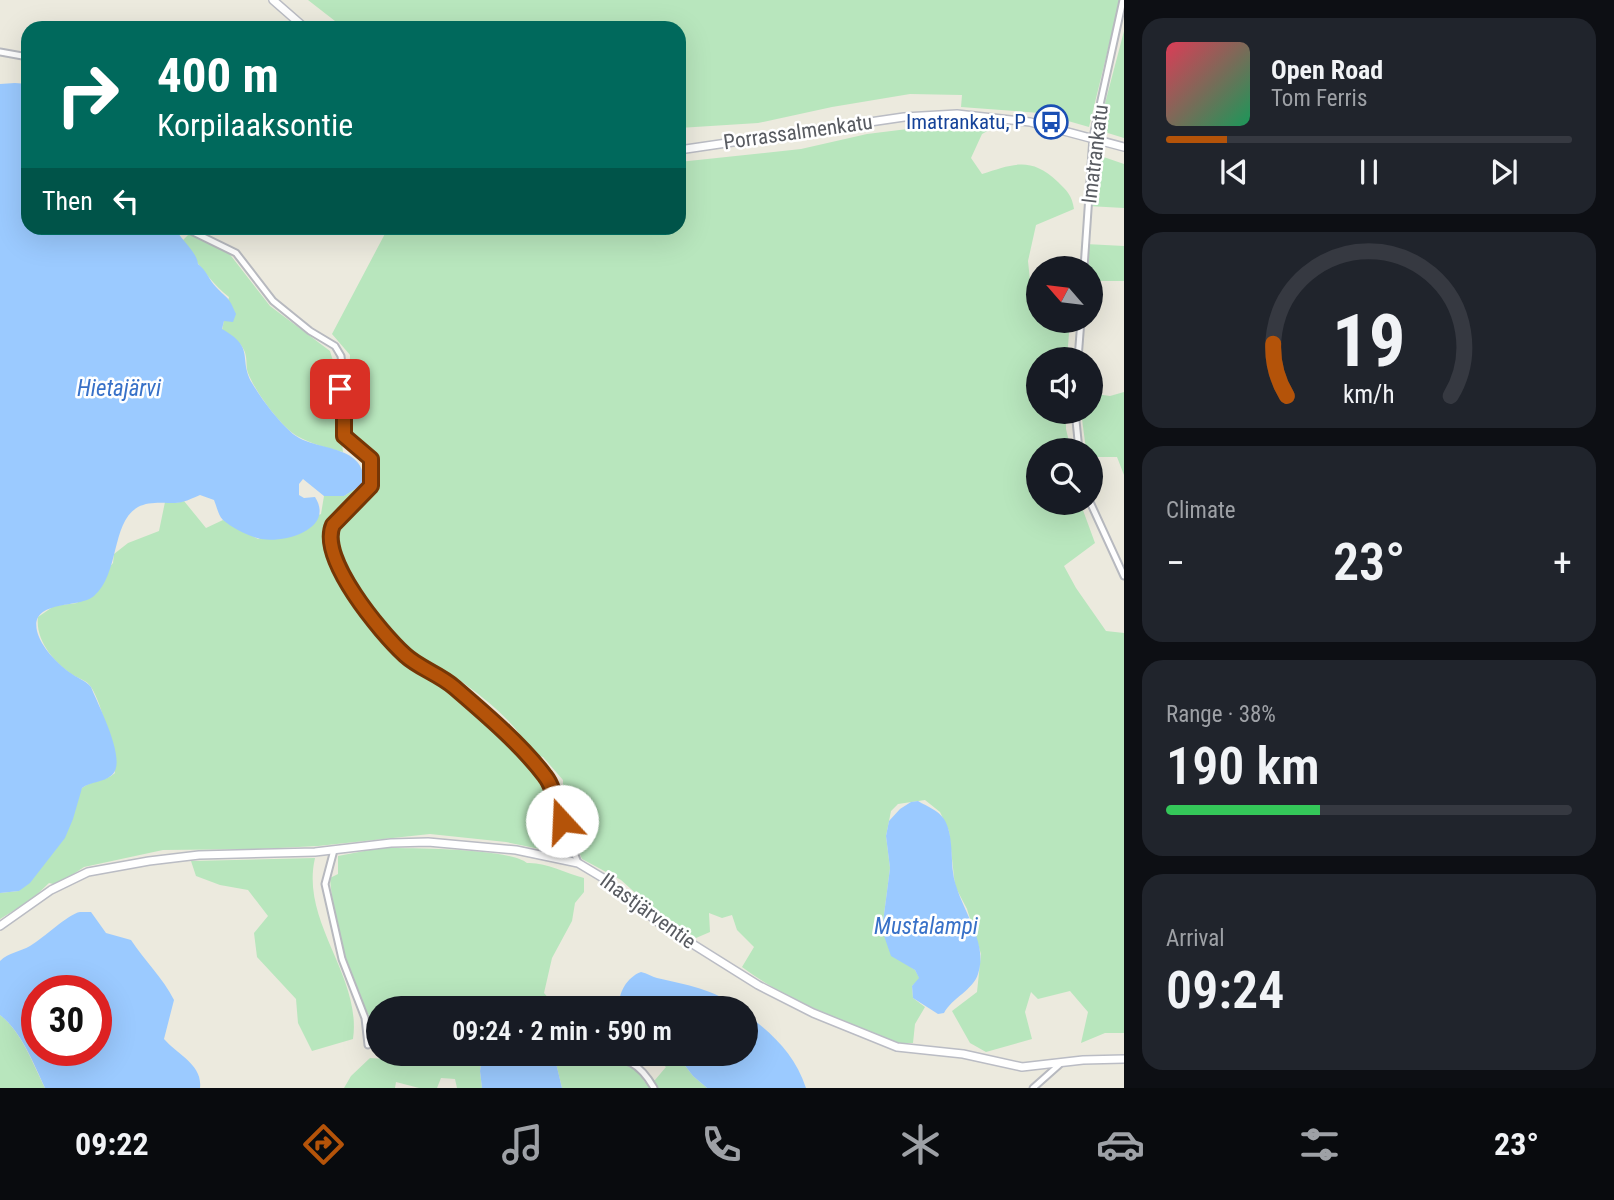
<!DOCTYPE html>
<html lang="en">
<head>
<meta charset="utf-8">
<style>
	:root { --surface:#171b24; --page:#20242c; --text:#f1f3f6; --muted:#9ea1a6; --line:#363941; --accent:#b45309 }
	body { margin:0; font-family:"Roboto Condensed",sans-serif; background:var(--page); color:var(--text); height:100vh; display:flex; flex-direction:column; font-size:26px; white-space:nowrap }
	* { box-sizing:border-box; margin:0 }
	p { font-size:23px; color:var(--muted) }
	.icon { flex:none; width:38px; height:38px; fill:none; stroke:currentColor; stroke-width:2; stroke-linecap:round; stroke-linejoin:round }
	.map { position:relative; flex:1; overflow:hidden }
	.panel { display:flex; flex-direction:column; gap:18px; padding:18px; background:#0d0f14; width:490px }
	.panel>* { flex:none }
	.guide { position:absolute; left:21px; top:21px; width:665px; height:214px; border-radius:21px; box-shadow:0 7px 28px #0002; background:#00695c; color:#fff; overflow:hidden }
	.needle { width:46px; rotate:298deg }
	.tools { position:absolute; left:1026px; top:256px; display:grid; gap:14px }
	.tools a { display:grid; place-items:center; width:77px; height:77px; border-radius:50%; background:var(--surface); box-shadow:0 7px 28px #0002; font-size:35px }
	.speed { position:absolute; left:21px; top:975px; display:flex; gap:14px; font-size:35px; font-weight:700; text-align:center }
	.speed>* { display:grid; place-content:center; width:91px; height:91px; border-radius:50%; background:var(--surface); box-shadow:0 7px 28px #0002; line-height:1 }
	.speed .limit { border:10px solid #d22; background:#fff; color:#111 }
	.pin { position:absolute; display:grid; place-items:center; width:60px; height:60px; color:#fff; margin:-30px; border-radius:14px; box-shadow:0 4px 10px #0006 }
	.me { position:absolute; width:77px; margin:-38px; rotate:340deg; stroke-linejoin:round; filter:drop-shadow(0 0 5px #0008) }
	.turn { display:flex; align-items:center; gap:24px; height:147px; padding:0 21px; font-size:32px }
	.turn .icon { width:91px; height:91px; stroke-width:2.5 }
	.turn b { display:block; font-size:49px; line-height:60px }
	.then { display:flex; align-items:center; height:66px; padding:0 21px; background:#0003; gap:14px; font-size:26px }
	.big { font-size:52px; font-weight:600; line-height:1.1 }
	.panel .card { flex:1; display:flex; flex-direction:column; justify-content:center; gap:10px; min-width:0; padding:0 24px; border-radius:21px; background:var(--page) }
	.panel .dial { align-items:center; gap:0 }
	.dial svg { height:182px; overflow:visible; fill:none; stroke:var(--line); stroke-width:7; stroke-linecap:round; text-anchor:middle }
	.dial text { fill:var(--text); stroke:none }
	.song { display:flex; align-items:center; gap:21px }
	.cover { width:84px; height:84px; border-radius:10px; background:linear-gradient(135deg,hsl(350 70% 55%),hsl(150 70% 35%)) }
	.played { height:7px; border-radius:4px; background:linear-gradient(90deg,var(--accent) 15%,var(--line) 15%) }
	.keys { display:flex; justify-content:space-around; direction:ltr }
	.heat { display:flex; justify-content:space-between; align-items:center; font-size:38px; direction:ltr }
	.charge { height:10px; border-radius:5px; background:linear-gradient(90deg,#34c759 38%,var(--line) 0) }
	.trip { position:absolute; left:366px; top:996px; width:392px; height:70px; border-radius:35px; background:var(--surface); box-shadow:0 7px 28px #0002; font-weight:600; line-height:70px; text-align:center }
	.dock { display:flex; height:112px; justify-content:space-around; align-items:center; background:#090b0e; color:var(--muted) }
	.dock .icon { width:49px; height:49px }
	.dock .current { color:var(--accent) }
	.dock b { font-size:32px; color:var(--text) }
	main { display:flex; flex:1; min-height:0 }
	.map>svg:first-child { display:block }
</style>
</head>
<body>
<main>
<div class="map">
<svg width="1124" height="1088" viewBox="0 0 1124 1088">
	<rect width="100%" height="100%" fill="#eceade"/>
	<g fill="#b8e6bd">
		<path d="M308 0H1120L1089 127 1040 113 961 107 962 95 910 94 832 107 758 123 679 128V28H344Z"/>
		<path d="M1124 31V138L1098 130Z"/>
		<path d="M956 123 995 127 982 134 971 158 982 174C1013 164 1031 156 1058 182 1067 191 1072 195 1074 209L1036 225 1028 261 1031 290 1038 289V320H1070L1067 359H1038V411H1066V429L1071 450H1038V502H1080L1095 543 1064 566 1076 588 1106 631 1124 633V1033H1105L1081 1043 1088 1012 1070 991 1038 999 1031 992 1025 1012 1032 1039 986 1052 970 1043 952 1011 977 992 981 954 967 909 955 886 949 831 940 812 925 800 898 804 891 811 886 836 890 868 882 930 900 959 915 970 920 979 912 986 913 998 925 1007 915 1024 913 1043H898C845 1021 789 1002 742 967L754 947 737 930 732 915 722 918 709 913 710 932 696 938 662 917 621 880 582 859 563 813V780L543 757 530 753C523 728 481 695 459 680 441 668 420 660 403 646 389 635 380 618 367 606L365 598C328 545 314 531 375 489L374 471 378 470C374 451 361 449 353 434 343 415 350 376 350 355L332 334 388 228H679V162L801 149 867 134Z"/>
		<path d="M1092 153 1124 164V208L1088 206Z"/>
		<path d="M189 234 228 252 270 306 330 351 337 374 330 406 341 435 343 452C327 448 311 444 297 436 280 426 255 391 248 373 246 367 247 363 246 357 245 345 232 335 222 330L229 297C211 283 195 260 182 241Z"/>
		<path d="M1086 244 1124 246V281H1090V268H1084Z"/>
		<path d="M1124 392V475L1117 457H1090V450H1086L1081 411H1090V393L1110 396Z"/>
		<path d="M363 484 366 486 365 491 330 525 327 535 332 560 360 615 395 655H400L460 697 540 778 553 808 569 855 506 842 430 834 318 846 258 849 163 850 84 867 57 885 49 883 31 900 0 919V893L19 891 82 788C92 780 105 782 115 773 108 746 106 711 91 687 87 680 79 679 73 675 54 663 35 640 38 617L54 606 77 603 113 563 114 554 128 543 159 531 165 502 176 503 184 501 206 528 223 520 258 539 321 514 324 496H344Z"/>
		<path d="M380 848C408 848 509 848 527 863 546 862 565 873 584 878V892L575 903 572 921 552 958 544 993 557 1008H378V1031C353 993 333 923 330 878L338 874V856Z"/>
		<path d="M315 858C300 922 362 976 353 1039L312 1051 298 1023 296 999 257 957 254 933 268 916 248 890 220 885 196 876 191 861Z"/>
		<path d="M0 1015C21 1031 33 1064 45 1088H0Z"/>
		<path d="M417 1054H493L482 1058 480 1071 482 1088H457L455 1079 441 1078 437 1088H419L396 1082 395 1088H344L351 1076 370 1058 420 1061Z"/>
		<path d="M557 1054H587L598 1059 623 1060 635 1069 645 1082 655 1080 666 1067 647 1054H676L693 1076 707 1088H562L556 1063Z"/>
	</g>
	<g fill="#9bcaff" fill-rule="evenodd">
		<path d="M15 83 28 84V228H175C181 240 197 252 198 264 207 271 209 280 216 287 228 300 228 295 236 314L233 322 224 321 222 329C256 348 238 358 252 383 262 400 278 421 293 434 316 452 363 443 364 481L368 485 365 491 366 486 363 484 344 496H324L303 479 299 484V495L304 498 315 497C336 530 280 545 257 538 246 535 231 527 223 520 218 515 217 507 214 500L200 495C193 498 183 503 175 503 164 503 149 501 138 507 111 522 120 573 94 596 79 609 30 599 37 631 41 647 57 663 69 672 77 678 85 680 91 687 98 705 128 761 112 775 103 783 91 781 82 788L73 819 65 838 30 883 19 891 0 893V84Z"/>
		<path d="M918 801C928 807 938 810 944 819 953 833 951 856 953 872 956 903 990 941 978 974 973 990 952 998 944 1013L938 1014 913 998 912 986 919 978 915 970 891 956 882 930 890 868 886 836 889 821 900 809 911 802Z"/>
		<path d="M80 912H91L106 933 131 940C145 961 163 978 174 1000L164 1039C177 1054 203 1065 200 1088H45C34 1064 21 1031 0 1015V961C9 952 20 952 30 946 44 938 68 914 80 912ZM37 990H96V1050H37Z"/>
		<path d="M641 972C647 973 652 977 657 978 687 985 714 989 738 1008H619C618 993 627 977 641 972Z"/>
		<path d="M746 1014C773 1034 795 1055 806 1088H707L693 1076 676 1054H746Z"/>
		<path d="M493 1054H557L556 1063 562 1088H482L480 1071 482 1058Z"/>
	</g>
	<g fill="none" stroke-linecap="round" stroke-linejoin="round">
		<defs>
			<g id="street">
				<path d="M0 52 28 57"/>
				<path d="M185 228 236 253 273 301 310 331 335 346 341 356 342 365 340 389 344 408V436L371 459V486L333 525 329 533V543L337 563 361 604 393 642 406 657 453 687 484 714 547 778 578 863"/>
				<path d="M1084 268 1093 137 1123 0"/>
				<path d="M1078 359 1081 320"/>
				<path d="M1075 411 1079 450"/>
				<path d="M1090 502 1124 576"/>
				<path d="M334 850 325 884 342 959 365 1018 368 1045"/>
				<path d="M598 1056C627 1058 639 1062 654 1088"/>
				<path d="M1033 1088 1059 1065"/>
			</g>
			<g id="secondary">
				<path d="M273 0 305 28"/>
				<path d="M679 150 904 117 957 114 1030 122 1124 147"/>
				<path d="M0 926 51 890 88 872 149 861 199 855 315 852 391 843 428 842 516 850 578 863 608 881 659 923 758 985 813 1013 897 1047 963 1054 1022 1067 1083 1060 1124 1059"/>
			</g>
		</defs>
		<use href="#street" stroke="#b7b9bf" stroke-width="9"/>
		<use href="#secondary" stroke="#babcc4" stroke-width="10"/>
		<use href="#street" stroke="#fff" stroke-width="5"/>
		<use href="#secondary" stroke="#fff" stroke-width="7"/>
	</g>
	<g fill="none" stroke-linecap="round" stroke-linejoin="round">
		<defs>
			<path id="route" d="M340 389 344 408V436L371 459V486L333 525C318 558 381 633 405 655 419 668 439 674 454 687 483 712 522 745 545 776 554 787 557 807 562 821"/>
		</defs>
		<use href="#route" stroke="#753606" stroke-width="18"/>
		<use href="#route" stroke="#b45309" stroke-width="12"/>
	</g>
	<defs>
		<symbol id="bus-ring" viewBox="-11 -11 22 22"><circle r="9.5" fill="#fff" stroke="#1a4fb4" stroke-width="1.5"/><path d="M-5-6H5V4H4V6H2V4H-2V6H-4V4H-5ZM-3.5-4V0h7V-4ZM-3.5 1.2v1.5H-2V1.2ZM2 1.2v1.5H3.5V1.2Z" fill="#1a4fb4"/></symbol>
	</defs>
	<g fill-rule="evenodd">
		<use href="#bus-ring" x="1032" y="103" width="38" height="38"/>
	</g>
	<g text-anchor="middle" stroke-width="5" stroke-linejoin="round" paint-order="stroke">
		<g font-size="21" fill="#164399" stroke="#fff" text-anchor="end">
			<text x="1026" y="129">Imatrankatu, P</text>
		</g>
		<g font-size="21" fill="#585b61" stroke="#fff">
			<text transform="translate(798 132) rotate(-8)" y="7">Porrassalmenkatu</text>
			<text transform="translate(1095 154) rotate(-83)" y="7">Imatrankatu</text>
			<text transform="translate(648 911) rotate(36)" y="7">Ihastjärventie</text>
		</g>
		<g font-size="23" font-style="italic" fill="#3871c8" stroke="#fff">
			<text x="119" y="396">Hietajärvi</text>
			<text x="926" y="934">Mustalampi</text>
		</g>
	</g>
</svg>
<div class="tools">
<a><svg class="needle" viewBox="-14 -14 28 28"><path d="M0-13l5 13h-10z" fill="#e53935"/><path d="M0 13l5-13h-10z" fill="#9ea1a6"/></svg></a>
<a><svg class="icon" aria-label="sound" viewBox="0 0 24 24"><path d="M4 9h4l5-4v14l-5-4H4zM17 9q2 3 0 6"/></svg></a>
<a><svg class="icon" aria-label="search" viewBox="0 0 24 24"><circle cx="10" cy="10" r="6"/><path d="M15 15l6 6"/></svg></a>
</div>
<div class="speed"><div class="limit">30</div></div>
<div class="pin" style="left:340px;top:389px;background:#d93025"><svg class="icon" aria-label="arrive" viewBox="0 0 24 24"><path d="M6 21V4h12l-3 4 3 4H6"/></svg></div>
<svg class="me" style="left:562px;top:821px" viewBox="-20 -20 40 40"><circle r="19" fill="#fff"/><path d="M0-13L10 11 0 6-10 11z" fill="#b45309"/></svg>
<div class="trip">09:24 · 2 min · 590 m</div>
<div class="guide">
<div class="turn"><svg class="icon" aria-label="right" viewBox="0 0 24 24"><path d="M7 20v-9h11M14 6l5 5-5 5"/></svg><div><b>400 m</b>Korpilaaksontie</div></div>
<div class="then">Then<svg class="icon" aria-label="left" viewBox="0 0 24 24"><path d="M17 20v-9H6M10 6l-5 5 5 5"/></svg></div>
</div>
</div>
<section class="panel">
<div class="card">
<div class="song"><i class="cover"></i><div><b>Open Road</b><p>Tom Ferris</p></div></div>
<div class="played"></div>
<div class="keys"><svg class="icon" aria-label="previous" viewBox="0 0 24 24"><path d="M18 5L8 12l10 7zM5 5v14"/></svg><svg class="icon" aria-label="pause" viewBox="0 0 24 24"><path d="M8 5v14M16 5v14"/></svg><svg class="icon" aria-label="next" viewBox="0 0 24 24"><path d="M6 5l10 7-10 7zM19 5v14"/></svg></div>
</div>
<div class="card dial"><svg viewBox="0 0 100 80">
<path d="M14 69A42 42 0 1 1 86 69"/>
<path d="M14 69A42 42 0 0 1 8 46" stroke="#b45309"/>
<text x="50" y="56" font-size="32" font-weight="700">19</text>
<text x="50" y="72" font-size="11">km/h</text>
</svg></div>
<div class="card"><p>Climate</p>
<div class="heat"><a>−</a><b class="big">23°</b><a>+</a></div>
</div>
<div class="card"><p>Range · 38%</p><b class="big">190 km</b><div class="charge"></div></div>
<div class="card"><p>Arrival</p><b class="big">09:24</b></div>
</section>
</main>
<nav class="dock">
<b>09:22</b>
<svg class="icon current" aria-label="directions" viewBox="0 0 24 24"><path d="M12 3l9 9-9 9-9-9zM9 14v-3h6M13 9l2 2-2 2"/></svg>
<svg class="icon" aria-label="music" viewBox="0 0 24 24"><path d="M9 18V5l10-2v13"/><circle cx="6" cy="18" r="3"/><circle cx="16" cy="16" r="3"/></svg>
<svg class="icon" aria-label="phone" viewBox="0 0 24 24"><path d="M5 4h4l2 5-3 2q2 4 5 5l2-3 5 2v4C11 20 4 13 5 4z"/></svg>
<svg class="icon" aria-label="climate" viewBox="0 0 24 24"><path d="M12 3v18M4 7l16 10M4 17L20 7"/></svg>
<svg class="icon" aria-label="car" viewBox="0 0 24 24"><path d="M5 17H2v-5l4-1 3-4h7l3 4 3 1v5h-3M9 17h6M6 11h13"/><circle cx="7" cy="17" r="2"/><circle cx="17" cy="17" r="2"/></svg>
<svg class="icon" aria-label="filters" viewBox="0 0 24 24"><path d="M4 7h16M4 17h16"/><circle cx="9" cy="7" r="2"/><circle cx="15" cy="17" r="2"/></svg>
<b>23°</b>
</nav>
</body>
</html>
